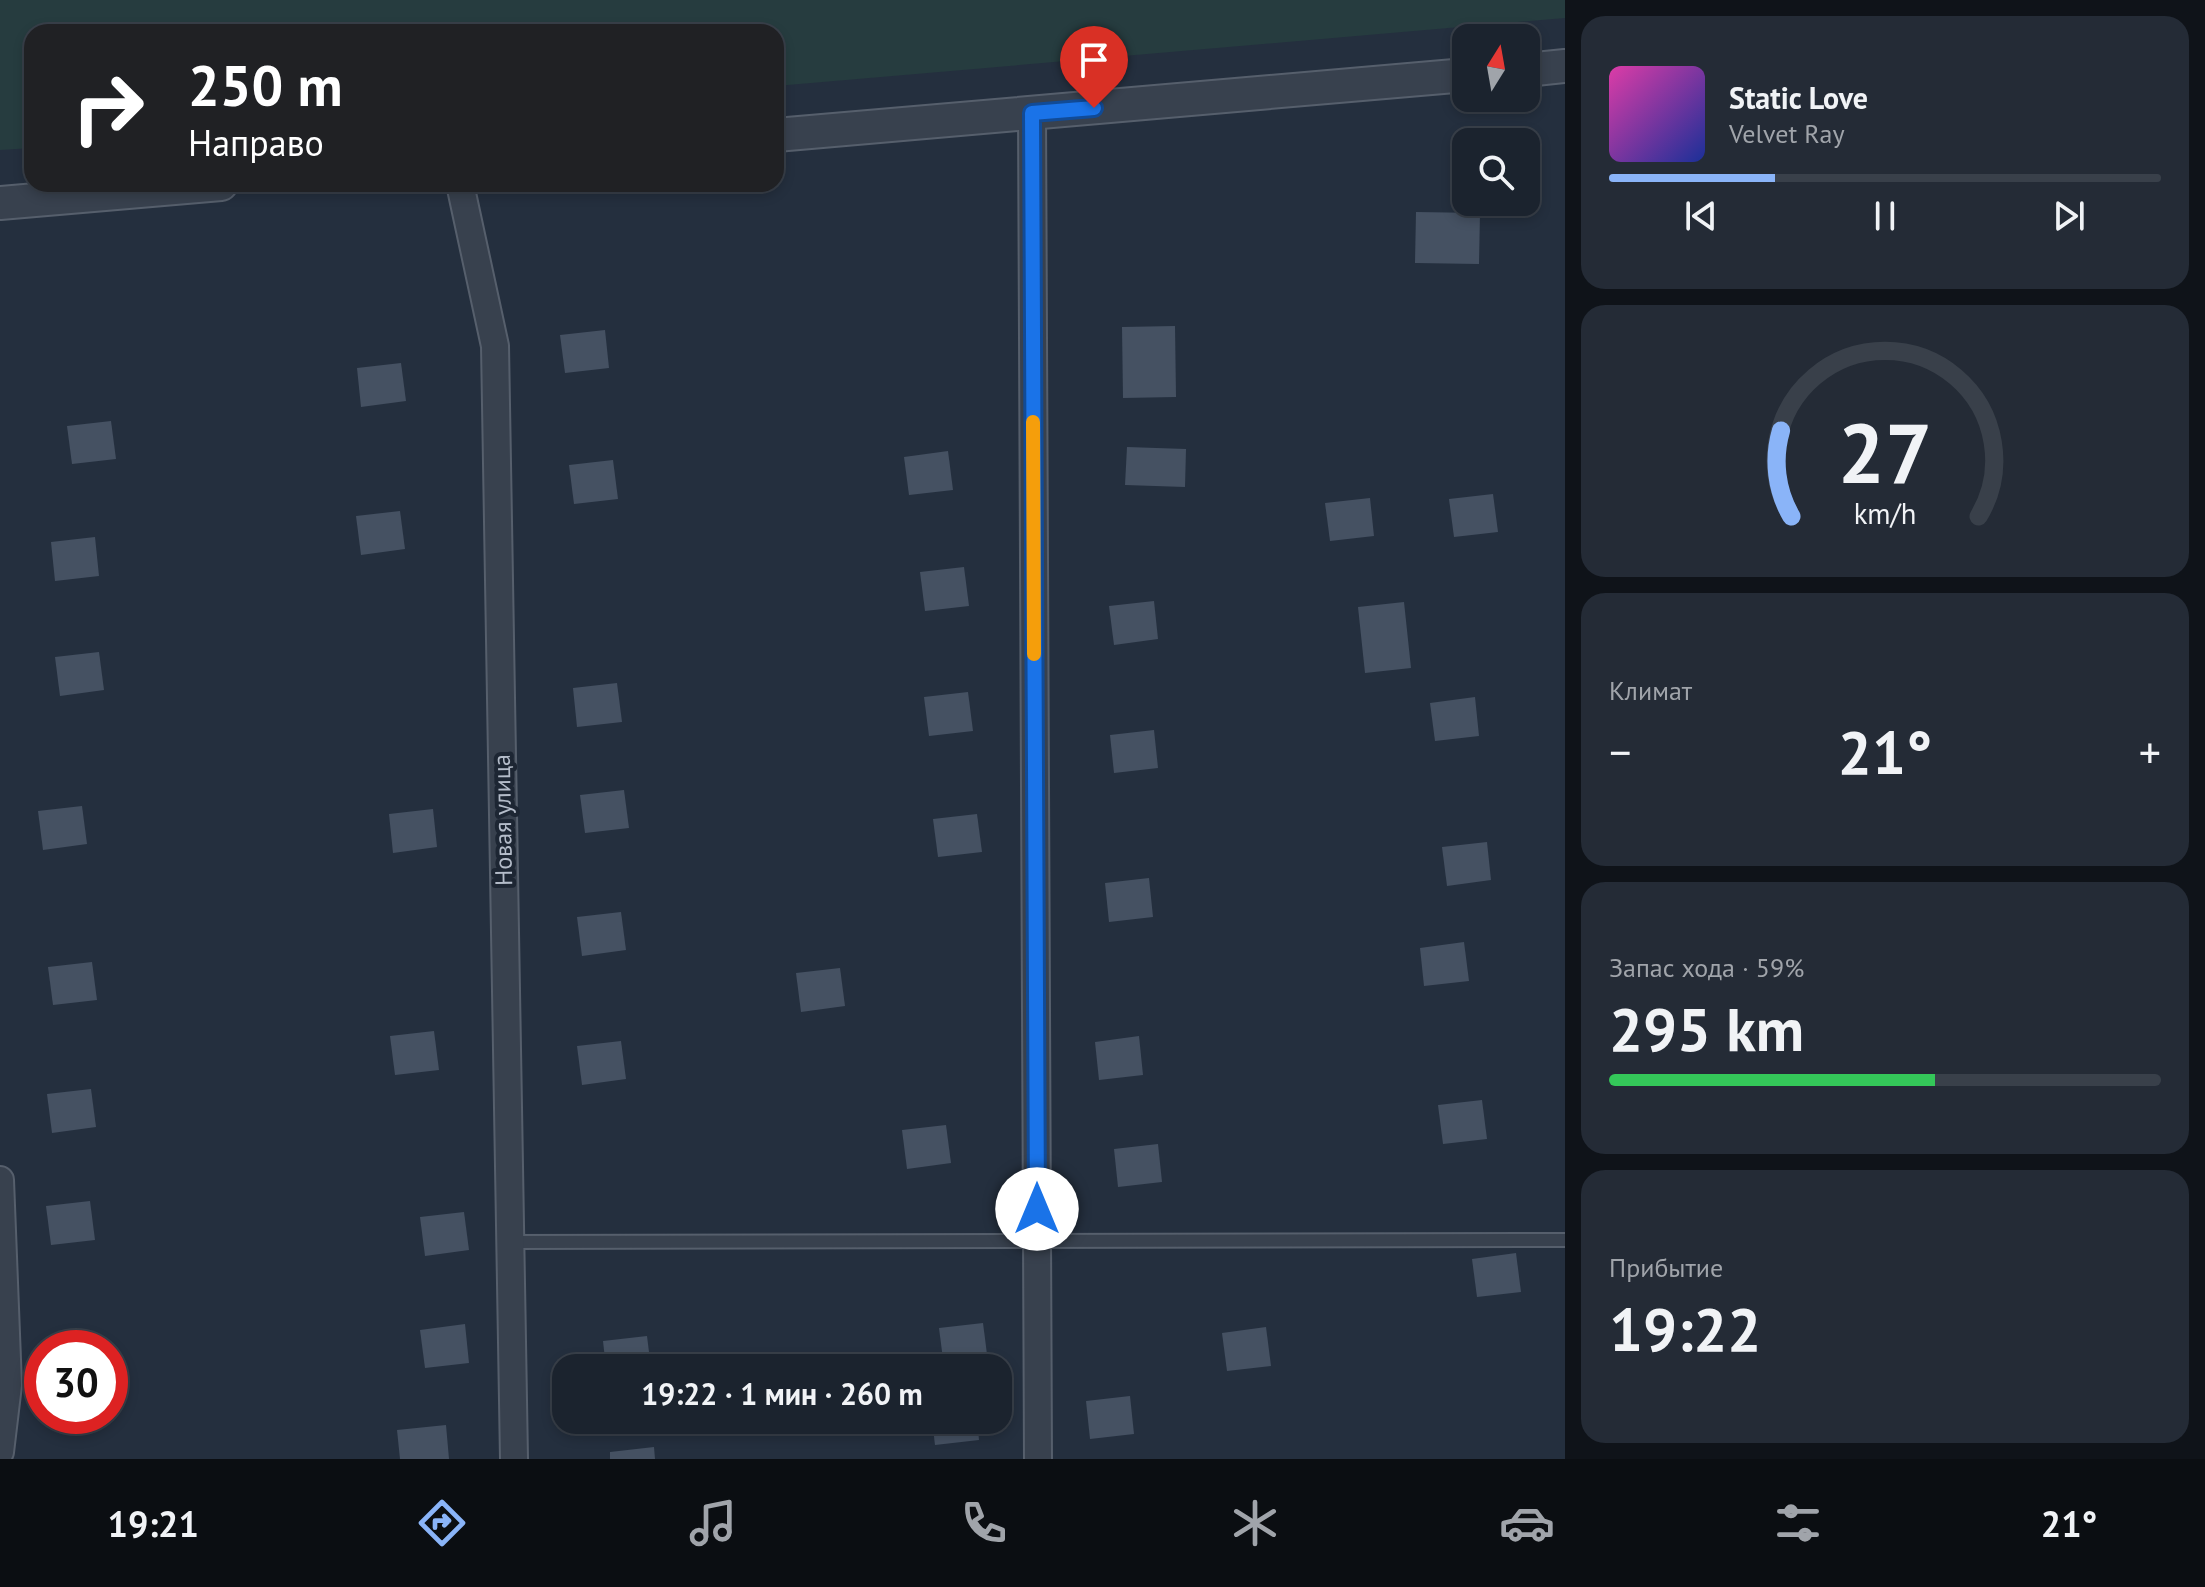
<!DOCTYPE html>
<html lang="ru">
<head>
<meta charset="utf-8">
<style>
	:root { --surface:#1b232e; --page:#242b36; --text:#f1f3f6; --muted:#a0a4aa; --line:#39404a; --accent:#8ab4f8 }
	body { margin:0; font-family:"PT Sans",sans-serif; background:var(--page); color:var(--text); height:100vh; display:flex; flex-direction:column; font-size:30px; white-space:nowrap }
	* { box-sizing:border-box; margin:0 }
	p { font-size:26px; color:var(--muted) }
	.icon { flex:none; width:44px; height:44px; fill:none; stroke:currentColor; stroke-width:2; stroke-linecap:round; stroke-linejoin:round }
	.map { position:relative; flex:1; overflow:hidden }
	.drawer { display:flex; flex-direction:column; gap:16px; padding:16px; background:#0f1319; width:640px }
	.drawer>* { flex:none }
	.banner { position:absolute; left:24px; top:24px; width:760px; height:168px; border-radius:24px; box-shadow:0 4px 12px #0003,0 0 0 2px var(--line); background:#202124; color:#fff; overflow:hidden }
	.needle { width:52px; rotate:11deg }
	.tools { position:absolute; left:1452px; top:24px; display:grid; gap:16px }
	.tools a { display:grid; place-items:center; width:88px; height:88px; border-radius:16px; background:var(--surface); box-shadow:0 4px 12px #0003,0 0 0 2px var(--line); font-size:40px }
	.speed { position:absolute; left:24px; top:1330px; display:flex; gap:16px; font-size:40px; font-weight:700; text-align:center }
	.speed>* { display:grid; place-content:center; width:104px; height:104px; border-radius:50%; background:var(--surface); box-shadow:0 4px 12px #0003,0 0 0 2px var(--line); line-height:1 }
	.speed .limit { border:12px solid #d22; background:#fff; color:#111 }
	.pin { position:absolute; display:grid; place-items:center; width:68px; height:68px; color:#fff; margin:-82px -34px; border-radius:50% 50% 50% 0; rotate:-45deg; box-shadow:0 0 8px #0007 }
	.pin .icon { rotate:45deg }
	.me { position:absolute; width:88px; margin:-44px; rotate:0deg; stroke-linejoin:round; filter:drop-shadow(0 0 6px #0008) }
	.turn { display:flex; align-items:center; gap:28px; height:168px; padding:0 32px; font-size:36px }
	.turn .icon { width:104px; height:104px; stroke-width:2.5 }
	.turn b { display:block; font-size:56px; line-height:68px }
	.big { font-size:60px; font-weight:600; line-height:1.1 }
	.drawer .card { flex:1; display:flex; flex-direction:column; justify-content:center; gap:12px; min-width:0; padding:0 28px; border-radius:24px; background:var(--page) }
	.drawer .dial { align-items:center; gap:0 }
	.dial svg { height:208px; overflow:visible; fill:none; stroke:var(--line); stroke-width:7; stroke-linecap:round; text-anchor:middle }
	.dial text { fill:var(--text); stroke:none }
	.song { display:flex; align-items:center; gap:24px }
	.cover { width:96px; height:96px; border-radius:12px; background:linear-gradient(135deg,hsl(320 70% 55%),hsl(230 70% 35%)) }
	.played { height:8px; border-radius:4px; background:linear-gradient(90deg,var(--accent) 30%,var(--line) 30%) }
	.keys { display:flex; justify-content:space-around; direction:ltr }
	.heat { display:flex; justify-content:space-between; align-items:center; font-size:44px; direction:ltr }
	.charge { height:12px; border-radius:6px; background:linear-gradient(90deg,#34c759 59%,var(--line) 0) }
	.trip { position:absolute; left:552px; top:1354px; width:460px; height:80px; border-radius:24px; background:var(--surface); box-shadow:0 4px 12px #0003,0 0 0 2px var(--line); font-weight:600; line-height:80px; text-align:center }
	.menu { display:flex; height:128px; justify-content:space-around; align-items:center; background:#0b0e12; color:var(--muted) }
	.menu .icon { width:56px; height:56px }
	.menu .on { color:var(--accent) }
	.menu b { font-size:36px; color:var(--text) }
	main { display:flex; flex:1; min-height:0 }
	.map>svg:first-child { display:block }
</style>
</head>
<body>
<main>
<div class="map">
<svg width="1565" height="1459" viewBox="0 0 1565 1459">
	<rect width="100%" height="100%" fill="#242f3e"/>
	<path fill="#263c3f" d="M0 0H1565V18L776 86V32H32V148L0 150Z"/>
	<g fill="#455162">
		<path d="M1416 212 1480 213 1479 264 1415 263Z"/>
		<path d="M1175 326 1176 397 1123 398 1122 327Z"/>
		<path d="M605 330 609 368 565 373 560 335Z"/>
		<path d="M401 363 406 401 361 407 357 368Z"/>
		<path d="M111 421 116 459 72 464 67 426Z"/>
		<path d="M1127 447 1186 449 1185 487 1125 485Z"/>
		<path d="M948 451 953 490 909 495 904 457Z"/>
		<path d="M613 460 618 499 574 504 569 465Z"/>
		<path d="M1493 494 1498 532 1454 537 1449 499Z"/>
		<path d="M1370 498 1374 536 1330 541 1325 503Z"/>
		<path d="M400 511 405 549 361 555 356 516Z"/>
		<path d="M95 537 99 576 55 581 51 542Z"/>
		<path d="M964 567 969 606 925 611 920 572Z"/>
		<path d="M1154 601 1158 639 1114 645 1109 606Z"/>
		<path d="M1404 602 1411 668 1365 673 1358 607Z"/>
		<path d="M99 652 104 690 60 696 55 657Z"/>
		<path d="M617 683 622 722 577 727 573 688Z"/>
		<path d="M968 692 973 731 929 736 924 697Z"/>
		<path d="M1475 697 1479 736 1435 741 1430 703Z"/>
		<path d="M1154 730 1158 768 1114 773 1110 735Z"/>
		<path d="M624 790 629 828 585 833 580 795Z"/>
		<path d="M82 806 87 844 43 850 38 811Z"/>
		<path d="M433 809 437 847 393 853 389 814Z"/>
		<path d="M977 814 982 852 938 857 933 819Z"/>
		<path d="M1487 842 1491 880 1447 886 1442 847Z"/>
		<path d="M1149 878 1153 917 1109 922 1105 883Z"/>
		<path d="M621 912 626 950 582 956 577 917Z"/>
		<path d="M1464 942 1469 981 1424 986 1420 948Z"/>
		<path d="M92 962 97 1000 53 1005 48 967Z"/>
		<path d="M840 968 845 1006 801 1012 796 973Z"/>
		<path d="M434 1031 439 1070 395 1075 390 1036Z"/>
		<path d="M1139 1036 1143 1075 1099 1080 1095 1042Z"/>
		<path d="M621 1041 626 1079 582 1085 577 1046Z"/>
		<path d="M91 1089 96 1127 52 1133 47 1094Z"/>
		<path d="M1482 1100 1487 1139 1443 1144 1438 1105Z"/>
		<path d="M946 1125 951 1163 907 1169 902 1130Z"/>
		<path d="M1158 1144 1162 1182 1118 1187 1114 1149Z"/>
		<path d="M90 1201 95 1240 51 1245 46 1206Z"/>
		<path d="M464 1212 469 1250 425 1256 420 1217Z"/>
		<path d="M1516 1253 1521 1292 1477 1297 1472 1259Z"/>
		<path d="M983 1323 988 1362 944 1367 939 1328Z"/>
		<path d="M465 1324 469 1363 425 1368 420 1330Z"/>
		<path d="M1266 1327 1271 1366 1227 1371 1222 1333Z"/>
		<path d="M647 1336 651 1368H606L603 1341Z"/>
		<path d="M104 1337 105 1348H60V1342Z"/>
		<path d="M1130 1396 1134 1434 1090 1439 1086 1401Z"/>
		<path d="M932 1420H977L979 1440 935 1445Z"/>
		<path d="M446 1425 449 1459H400L397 1430Z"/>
		<path d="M654 1447 655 1459H610V1452Z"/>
	</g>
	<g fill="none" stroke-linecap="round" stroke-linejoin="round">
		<defs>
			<path id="service" d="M511 1242 1565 1240"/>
			<g id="minor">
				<path d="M1032 113 1038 1459"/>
				<path d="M460 184 495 346 514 1459"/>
				<path d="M0 1180 8 1385 0 1452"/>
			</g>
			<g id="tertiary">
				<path d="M1526 70 1565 66"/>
				<path d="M776 135 1466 75"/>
				<path d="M0 203 221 184"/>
			</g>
		</defs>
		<use href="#service" stroke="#565f6c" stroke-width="16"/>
		<use href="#minor" stroke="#565f6c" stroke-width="30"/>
		<use href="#tertiary" stroke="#565f6c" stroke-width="36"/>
		<use href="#service" stroke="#38414e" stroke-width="12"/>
		<use href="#minor" stroke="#38414e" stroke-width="26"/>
		<use href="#tertiary" stroke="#38414e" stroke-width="32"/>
	</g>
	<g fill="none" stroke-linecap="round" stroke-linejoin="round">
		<defs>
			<path id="route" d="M1037 1209 1032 113 1094 108"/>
		</defs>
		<use href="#route" stroke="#114b97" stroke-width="20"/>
		<use href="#route" stroke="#1a73e8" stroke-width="14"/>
		<path stroke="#f59e0b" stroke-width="14" d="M1033 422 1034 654"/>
	</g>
	<g text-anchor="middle" stroke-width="8" stroke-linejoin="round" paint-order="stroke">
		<g font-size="24" fill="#b4bcc9" stroke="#1d2633">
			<text transform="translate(503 820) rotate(-91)" y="8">Новая улица</text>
		</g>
	</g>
</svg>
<div class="tools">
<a><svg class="needle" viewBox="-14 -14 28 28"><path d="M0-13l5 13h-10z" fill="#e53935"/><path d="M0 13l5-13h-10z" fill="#a0a4aa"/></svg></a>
<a><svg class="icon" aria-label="search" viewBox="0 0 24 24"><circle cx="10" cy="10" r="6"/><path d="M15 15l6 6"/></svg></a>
</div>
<div class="speed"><div class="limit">30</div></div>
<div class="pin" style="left:1094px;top:108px;background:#d93025"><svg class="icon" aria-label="arrive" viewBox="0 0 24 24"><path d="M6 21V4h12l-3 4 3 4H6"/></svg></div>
<svg class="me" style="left:1037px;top:1209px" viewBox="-20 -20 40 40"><circle r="19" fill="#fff"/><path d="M0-13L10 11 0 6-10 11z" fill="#1a73e8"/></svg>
<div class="trip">19:22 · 1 мин · 260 m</div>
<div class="banner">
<div class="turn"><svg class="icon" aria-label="right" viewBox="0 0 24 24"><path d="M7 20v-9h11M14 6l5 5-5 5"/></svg><div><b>250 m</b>Направо</div></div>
</div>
</div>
<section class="drawer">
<div class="card">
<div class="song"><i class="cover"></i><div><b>Static Love</b><p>Velvet Ray</p></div></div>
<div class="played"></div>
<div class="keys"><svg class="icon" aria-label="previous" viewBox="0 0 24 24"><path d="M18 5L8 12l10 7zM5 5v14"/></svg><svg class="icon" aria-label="pause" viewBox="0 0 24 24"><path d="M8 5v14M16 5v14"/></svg><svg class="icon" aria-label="next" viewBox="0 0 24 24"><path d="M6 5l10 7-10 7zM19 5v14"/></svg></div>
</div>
<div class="card dial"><svg viewBox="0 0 100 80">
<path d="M14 69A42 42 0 1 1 86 69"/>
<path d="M14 69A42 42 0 0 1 10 36" stroke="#8ab4f8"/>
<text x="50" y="56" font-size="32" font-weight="700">27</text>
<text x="50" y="72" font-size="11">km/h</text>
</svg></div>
<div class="card"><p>Климат</p>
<div class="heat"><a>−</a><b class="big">21°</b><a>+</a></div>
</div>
<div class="card"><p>Запас хода · 59%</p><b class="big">295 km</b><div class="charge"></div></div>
<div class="card"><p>Прибытие</p><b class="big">19:22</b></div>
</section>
</main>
<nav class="menu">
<b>19:21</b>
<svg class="icon on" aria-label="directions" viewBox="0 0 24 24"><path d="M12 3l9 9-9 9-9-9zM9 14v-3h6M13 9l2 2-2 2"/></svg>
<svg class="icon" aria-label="music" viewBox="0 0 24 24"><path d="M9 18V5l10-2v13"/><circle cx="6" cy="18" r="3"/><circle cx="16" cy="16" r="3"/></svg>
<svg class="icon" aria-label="phone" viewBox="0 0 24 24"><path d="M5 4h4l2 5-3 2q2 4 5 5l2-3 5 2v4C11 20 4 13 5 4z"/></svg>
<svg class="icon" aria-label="climate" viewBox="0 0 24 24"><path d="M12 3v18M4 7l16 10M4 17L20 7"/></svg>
<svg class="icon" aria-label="car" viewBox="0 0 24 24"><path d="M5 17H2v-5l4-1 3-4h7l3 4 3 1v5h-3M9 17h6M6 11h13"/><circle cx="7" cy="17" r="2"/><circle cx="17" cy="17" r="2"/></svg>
<svg class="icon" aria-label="filters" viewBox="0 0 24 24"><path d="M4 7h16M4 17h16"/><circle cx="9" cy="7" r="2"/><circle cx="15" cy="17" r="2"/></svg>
<b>21°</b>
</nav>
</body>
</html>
